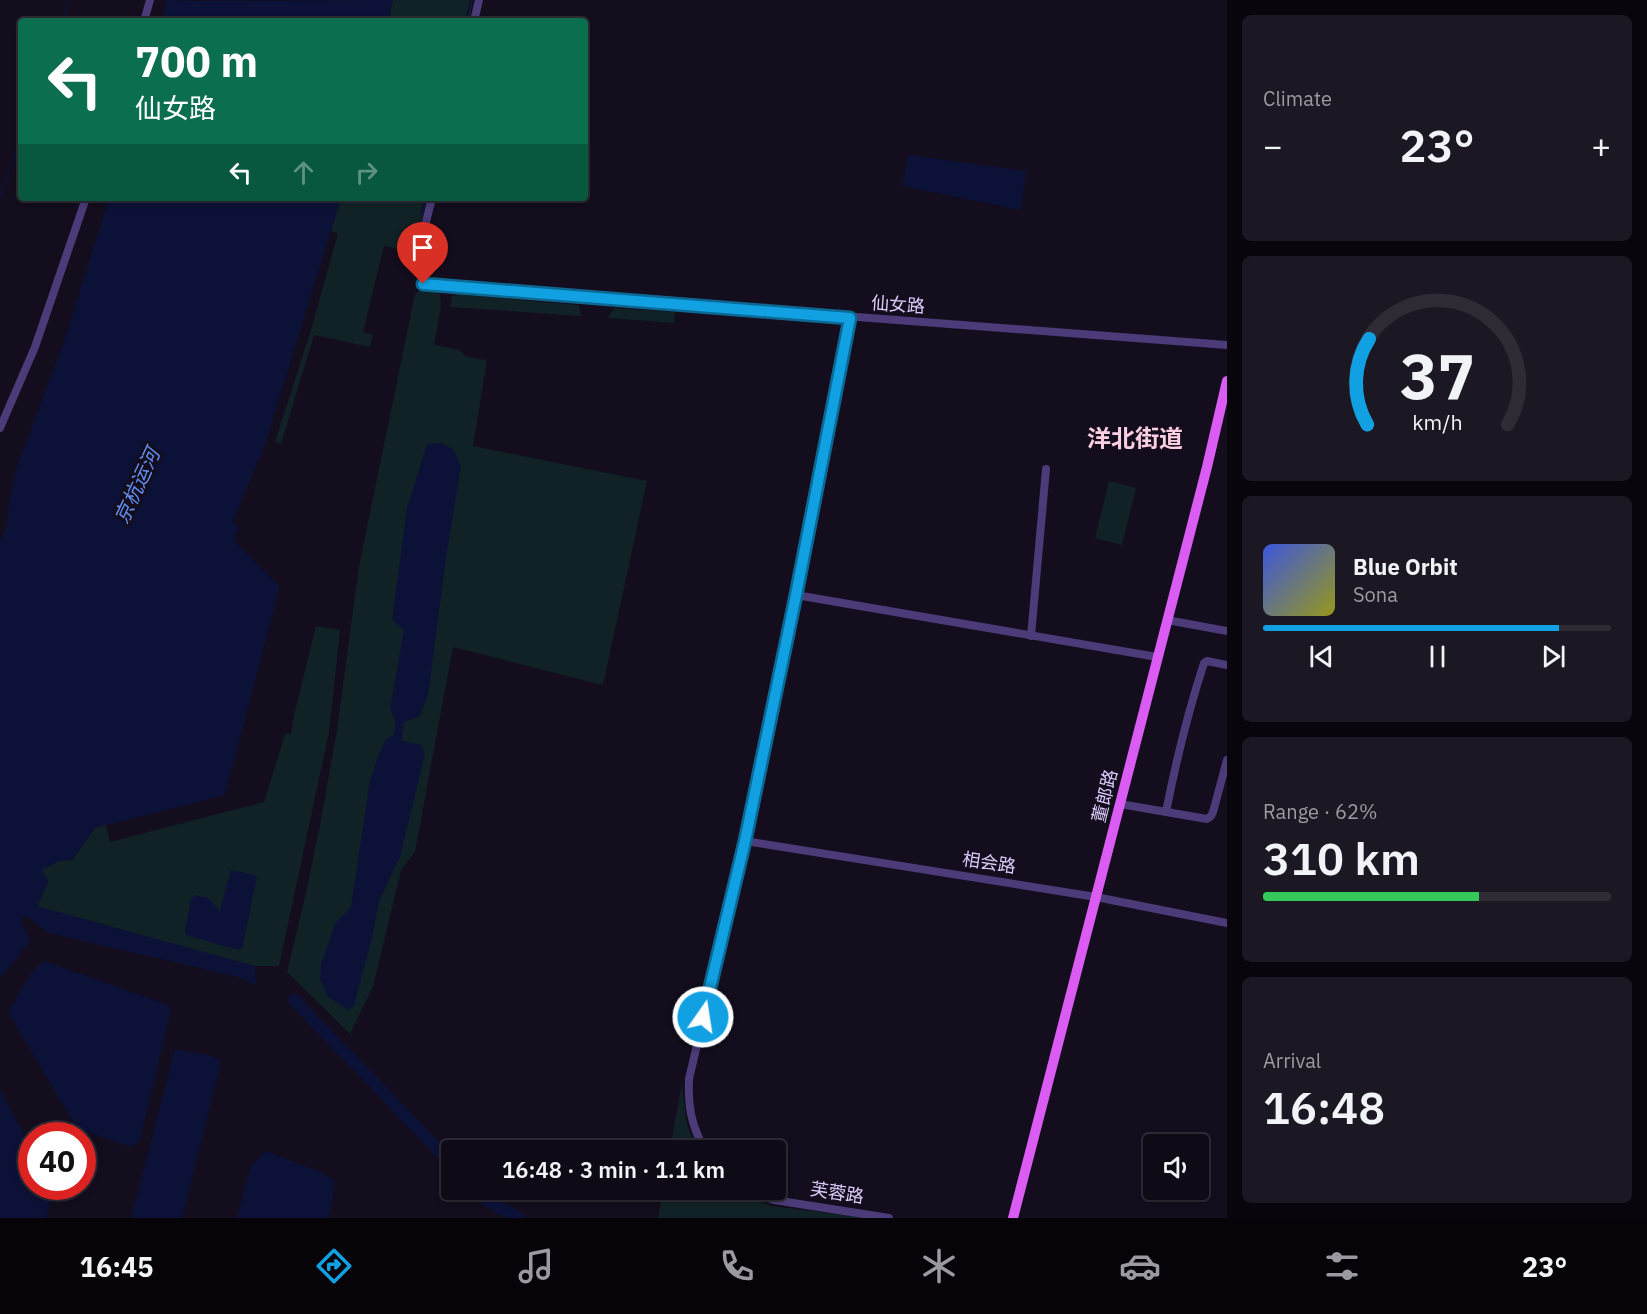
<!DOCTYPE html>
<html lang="en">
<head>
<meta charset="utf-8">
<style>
	:root { --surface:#0e0a16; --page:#1c1823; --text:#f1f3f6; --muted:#9b9aa1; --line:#2e2b35; --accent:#11a1e3 }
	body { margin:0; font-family:"IBM Plex Sans","Noto Sans SC",sans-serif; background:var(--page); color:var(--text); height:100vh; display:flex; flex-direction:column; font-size:22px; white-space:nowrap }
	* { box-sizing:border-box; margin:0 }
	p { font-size:20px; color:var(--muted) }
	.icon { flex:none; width:33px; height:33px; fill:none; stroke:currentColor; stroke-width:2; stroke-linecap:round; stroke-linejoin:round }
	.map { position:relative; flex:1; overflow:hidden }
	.panel { display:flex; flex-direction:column; gap:15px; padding:15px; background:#08060c; width:420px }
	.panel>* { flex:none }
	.banner { position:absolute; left:18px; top:18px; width:570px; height:183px; border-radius:6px; box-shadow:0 3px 9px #0003,0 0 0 2px var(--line); background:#0b6e4f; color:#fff; overflow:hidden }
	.controls { position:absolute; left:1143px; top:1134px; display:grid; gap:12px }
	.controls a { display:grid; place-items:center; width:66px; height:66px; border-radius:6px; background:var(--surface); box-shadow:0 3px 9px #0003,0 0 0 2px var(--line); font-size:30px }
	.speed { position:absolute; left:18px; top:1122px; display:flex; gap:12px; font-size:30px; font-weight:700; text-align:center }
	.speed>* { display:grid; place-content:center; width:78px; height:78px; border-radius:50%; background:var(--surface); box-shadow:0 3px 9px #0003,0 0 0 2px var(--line); line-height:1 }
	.speed .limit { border:9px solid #d22; background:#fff; color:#111 }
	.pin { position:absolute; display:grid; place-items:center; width:51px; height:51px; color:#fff; margin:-62px -26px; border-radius:50% 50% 50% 0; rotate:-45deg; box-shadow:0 0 6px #0007 }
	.pin .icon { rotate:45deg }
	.me { position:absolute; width:66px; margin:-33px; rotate:13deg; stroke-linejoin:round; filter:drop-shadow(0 0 4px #0008) }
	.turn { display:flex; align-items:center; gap:21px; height:126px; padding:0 18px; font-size:27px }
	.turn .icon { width:78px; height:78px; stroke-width:2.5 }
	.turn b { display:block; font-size:42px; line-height:51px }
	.lanes { display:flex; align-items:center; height:57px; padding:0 18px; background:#0003; justify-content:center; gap:30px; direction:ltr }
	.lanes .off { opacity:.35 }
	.big { font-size:45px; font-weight:600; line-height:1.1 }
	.panel .widget { flex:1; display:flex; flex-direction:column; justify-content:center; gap:9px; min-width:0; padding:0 21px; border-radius:9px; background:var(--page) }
	.panel .dial { align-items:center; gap:0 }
	.dial svg { height:156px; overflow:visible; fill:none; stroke:var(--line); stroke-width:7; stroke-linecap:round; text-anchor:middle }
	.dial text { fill:var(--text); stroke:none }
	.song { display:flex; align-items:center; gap:18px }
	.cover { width:72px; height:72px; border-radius:9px; background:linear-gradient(135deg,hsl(230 70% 55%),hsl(60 70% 35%)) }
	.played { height:6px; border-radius:3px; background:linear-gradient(90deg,var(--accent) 85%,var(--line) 85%) }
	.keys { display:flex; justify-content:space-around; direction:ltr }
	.heat { display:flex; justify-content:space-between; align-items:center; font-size:33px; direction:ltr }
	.charge { height:9px; border-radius:4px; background:linear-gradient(90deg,#34c759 62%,var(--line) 0) }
	.trip { position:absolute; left:441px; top:1140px; width:345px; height:60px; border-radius:6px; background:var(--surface); box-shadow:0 3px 9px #0003,0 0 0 2px var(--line); font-weight:600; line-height:60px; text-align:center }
	.dock { display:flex; height:96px; justify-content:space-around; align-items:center; background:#060409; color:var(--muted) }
	.dock .icon { width:42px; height:42px }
	.dock .on { color:var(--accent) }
	.dock b { font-size:27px; color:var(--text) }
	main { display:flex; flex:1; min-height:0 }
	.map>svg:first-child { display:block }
</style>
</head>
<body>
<main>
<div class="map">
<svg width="1227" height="1218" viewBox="0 0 1227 1218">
	<rect width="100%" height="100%" fill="#130d1d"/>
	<g fill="#112226">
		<path d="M393 0H473L469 21H388Z"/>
		<path d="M341 198H427L414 253 384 246 363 332 373 335 370 347 314 335 281 444 275 442 310 333 338 234 331 231Z"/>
		<path d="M419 291 436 292 440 295 441 307 434 345 459 350 467 357 487 360 473 446 647 481 603 685 453 647 415 852 401 870 373 987 350 1034 287 972 305 897 320 825 337 730 359 566 415 294Z"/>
		<path d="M456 294 579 305 581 316 450 307 452 296Z"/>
		<path d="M614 308 675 312 674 323 608 318Z"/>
		<path d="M1109 481 1136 488 1122 545 1095 538Z"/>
		<path d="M316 626 340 630 329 732 279 966H255L37 907 48 882 43 872V869L59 861 72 860 95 828 106 825 110 842 264 802 285 734H291L294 715Z"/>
		<path d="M682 1083 686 1121 696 1150H670Z"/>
		<path d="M663 1190H733L752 1199 772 1206 867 1218H658Z"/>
	</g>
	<g fill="#0c1237">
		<path d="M167 0 193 1 393 0 388 21H162Z"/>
		<path d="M908 155 1026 171 1021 210 902 186Z"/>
		<path d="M109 198H341L264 448 233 521 238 528 234 541 280 586 225 795 95 828 72 860 59 861 43 869V872L48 882 37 906 255 966 256 985 238 977 49 933 26 916 21 921 30 942 0 979V541L7 525 9 500 17 467 64 341 103 218Z"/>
		<path d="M441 443 454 450 461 466 446 558 428 696 420 716 404 722 402 741 422 745 425 754 400 857 379 901 373 934 357 994 354 1006 348 1010 328 997 320 979 321 964 336 922 351 907 370 780 377 759 386 739 393 736 396 724 390 708 404 630 392 620 407 508 427 444Z"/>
		<path d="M231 870 251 874 257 877 242 949 239 950 188 936 185 934V930L191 899 195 895 208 898 220 910Z"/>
		<path d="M44 961 166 1004 171 1010 140 1140 131 1147 79 1129 73 1122 8 1012 31 973Z"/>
		<path d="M175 1049 209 1055 219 1059 220 1066 182 1218H131Z"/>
		<path d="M0 1089 31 1148 32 1186 52 1187 54 1189 46 1218H0Z"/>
		<path d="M266 1151 320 1172 334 1180 333 1197 328 1218H237L250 1169 254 1162Z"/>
	</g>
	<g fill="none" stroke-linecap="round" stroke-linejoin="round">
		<g stroke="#0c1237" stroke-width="2">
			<path d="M63 21 70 0"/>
			<path d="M466 21 471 0"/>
			<path d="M0 196 21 140"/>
			<path d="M421 215 425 198"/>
		</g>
		<g stroke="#0c1237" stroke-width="12">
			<path d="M294 1000 452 1164"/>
			<path d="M476 1190 487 1201 519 1218"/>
		</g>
		<g stroke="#4b3b78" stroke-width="8">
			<path d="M144 21 150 0"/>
			<path d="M474 21 479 0"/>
			<path d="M432 198C425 226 416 255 423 284L1227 345"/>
			<path d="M0 428 35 347 86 198"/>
			<path d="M796 595 1157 657"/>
			<path d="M1167 620 1227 631"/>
			<path d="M1031 636 1046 469"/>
			<path d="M1120 804 1207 819 1211 816 1213 812 1227 760"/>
			<path d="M1166 812C1176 761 1188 712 1204 663L1207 661 1227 665"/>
			<path d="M745 841 1096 897 1227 923"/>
			<path d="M705 1150C691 1125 688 1107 689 1079L745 841 796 595 851 318"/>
			<path d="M746 1190 753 1193 774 1200 889 1218"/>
		</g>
		<path stroke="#da5cf3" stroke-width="10" d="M1013 1218 1207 467 1227 381"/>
	</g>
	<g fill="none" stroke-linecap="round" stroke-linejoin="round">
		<defs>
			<path id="route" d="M423 284 850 318 796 595 745 841 703 1017"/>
		</defs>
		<use href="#route" stroke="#0b6994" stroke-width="15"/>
		<use href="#route" stroke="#11a1e3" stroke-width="10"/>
	</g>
	<g text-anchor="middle" stroke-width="6" stroke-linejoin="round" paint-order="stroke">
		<g font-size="18" fill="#dcccfb" stroke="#130d1d">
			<text transform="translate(898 305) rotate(4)" y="6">仙女路</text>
			<text transform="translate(1105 796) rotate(-76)" y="6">董郎路</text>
			<text transform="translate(989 863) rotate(9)" y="6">相会路</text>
			<text transform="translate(837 1193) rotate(9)" y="6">芙蓉路</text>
		</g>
		<g font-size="20" font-style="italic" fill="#6291f3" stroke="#130d1d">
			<text transform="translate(137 486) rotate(-65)" y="7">京杭运河</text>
		</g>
		<g font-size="24" font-weight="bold" fill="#fbcee1" stroke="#130d1d">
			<text x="1135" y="447">洋北街道</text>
		</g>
	</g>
</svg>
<div class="controls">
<a><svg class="icon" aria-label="sound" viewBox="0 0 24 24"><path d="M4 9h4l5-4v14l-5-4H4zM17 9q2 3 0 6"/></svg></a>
</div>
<div class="speed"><div class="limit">40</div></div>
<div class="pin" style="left:423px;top:284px;background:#d93025"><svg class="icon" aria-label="arrive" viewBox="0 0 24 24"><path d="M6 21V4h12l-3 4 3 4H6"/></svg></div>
<svg class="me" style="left:703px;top:1017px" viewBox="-20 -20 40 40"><circle r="17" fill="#11a1e3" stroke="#fff" stroke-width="3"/><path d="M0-11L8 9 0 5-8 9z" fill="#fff"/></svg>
<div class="trip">16:48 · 3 min · 1.1 km</div>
<div class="banner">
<div class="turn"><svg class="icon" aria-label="left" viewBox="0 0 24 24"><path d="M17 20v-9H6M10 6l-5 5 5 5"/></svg><div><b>700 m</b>仙女路</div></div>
<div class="lanes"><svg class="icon" aria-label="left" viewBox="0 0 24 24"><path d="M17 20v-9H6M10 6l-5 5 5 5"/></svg><svg class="icon off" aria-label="ahead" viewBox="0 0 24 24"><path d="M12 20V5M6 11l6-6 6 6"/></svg><svg class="icon off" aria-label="right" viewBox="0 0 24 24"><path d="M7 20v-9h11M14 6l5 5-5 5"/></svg></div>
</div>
</div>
<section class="panel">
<div class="widget"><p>Climate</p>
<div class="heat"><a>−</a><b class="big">23°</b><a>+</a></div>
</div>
<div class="widget dial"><svg viewBox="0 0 100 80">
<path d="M14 69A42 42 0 1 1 86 69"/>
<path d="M14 69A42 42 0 0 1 15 25" stroke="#11a1e3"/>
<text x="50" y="56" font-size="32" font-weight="700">37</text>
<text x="50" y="72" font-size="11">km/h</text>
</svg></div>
<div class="widget">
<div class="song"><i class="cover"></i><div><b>Blue Orbit</b><p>Sona</p></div></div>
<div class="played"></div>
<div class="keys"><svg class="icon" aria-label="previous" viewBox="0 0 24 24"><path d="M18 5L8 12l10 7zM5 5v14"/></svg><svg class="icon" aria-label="pause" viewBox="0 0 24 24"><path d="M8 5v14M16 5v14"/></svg><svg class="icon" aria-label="next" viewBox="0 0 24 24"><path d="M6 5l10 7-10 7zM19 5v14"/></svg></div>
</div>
<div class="widget"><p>Range · 62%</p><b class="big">310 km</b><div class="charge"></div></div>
<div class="widget"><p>Arrival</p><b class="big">16:48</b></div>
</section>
</main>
<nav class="dock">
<b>16:45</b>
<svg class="icon on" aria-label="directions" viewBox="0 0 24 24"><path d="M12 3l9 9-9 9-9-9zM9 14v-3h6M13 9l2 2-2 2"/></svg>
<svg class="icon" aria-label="music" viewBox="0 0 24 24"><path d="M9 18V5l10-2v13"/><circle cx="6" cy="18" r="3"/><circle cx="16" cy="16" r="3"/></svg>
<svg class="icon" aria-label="phone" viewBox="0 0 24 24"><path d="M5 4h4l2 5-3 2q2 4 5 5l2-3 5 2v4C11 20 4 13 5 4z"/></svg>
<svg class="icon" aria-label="climate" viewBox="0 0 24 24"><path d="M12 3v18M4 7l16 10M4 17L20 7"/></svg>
<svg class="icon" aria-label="car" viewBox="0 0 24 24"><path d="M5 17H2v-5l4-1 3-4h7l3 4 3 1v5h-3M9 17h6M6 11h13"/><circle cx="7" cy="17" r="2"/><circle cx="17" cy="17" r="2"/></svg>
<svg class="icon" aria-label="filters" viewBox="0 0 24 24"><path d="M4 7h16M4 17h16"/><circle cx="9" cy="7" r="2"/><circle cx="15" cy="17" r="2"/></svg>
<b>23°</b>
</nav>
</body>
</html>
